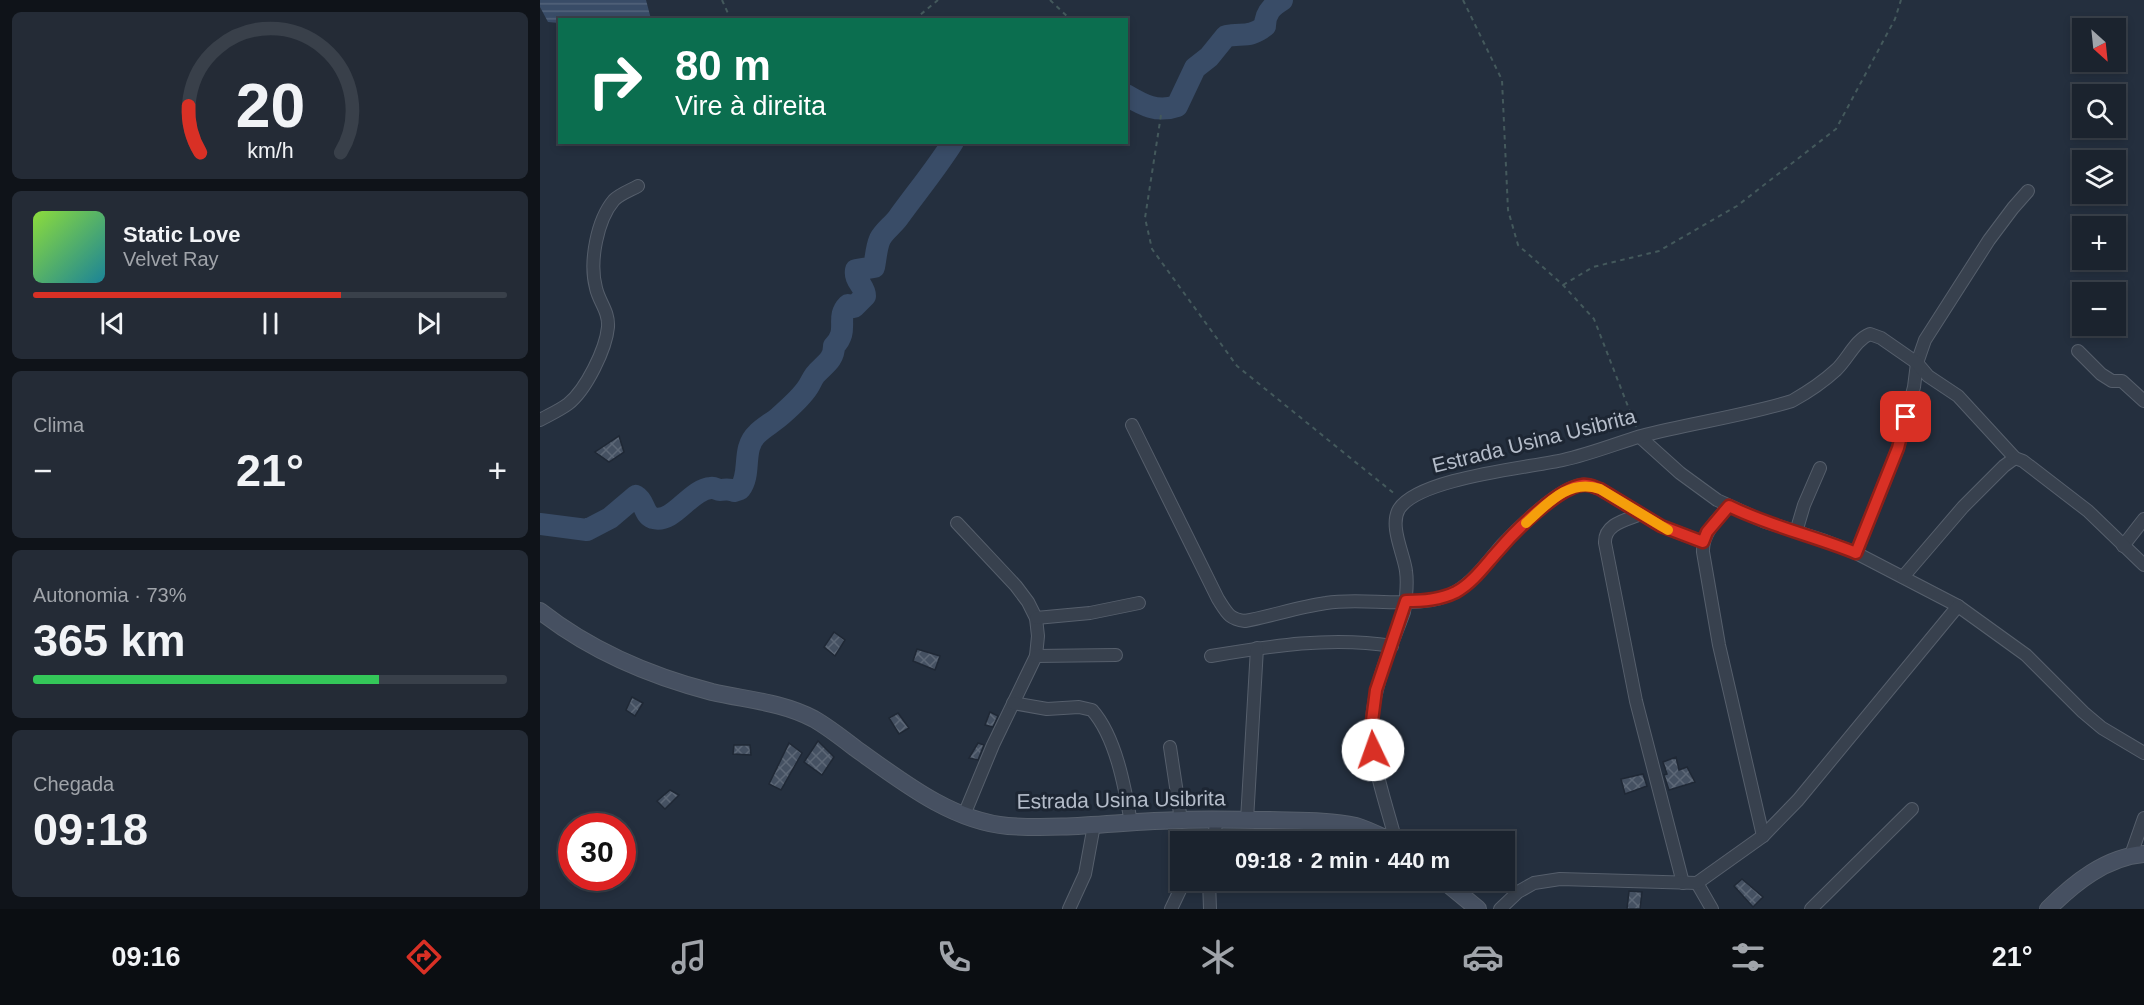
<!DOCTYPE html>
<html lang="pt">
<head>
<meta charset="utf-8">
<style>
	:root { --surface:#1b232e; --page:#242b36; --text:#f1f3f6; --muted:#a0a4aa; --line:#39404a; --accent:#d93025 }
	body { margin:0; font-family:Arial,sans-serif; background:var(--page); color:var(--text); height:100vh; display:flex; flex-direction:column; font-size:22px; white-space:nowrap }
	* { box-sizing:border-box; margin:0 }
	p { font-size:20px; color:var(--muted) }
	.icon { flex:none; width:33px; height:33px; fill:none; stroke:currentColor; stroke-width:2; stroke-linecap:round; stroke-linejoin:round }
	.map { position:relative; flex:1; overflow:hidden }
	.sheet { display:flex; flex-direction:column; gap:12px; padding:12px; background:#0f1319; width:540px }
	.sheet>* { flex:none }
	.top-card { position:absolute; left:18px; top:18px; width:570px; height:126px; border-radius:0px; box-shadow:0 3px 9px #0003,0 0 0 2px var(--line); background:#0b6e4f; color:#fff; overflow:hidden }
	.needle { width:39px; rotate:153deg }
	.controls { position:absolute; left:1532px; top:18px; display:grid; gap:12px }
	.controls a { display:grid; place-items:center; width:54px; height:54px; border-radius:0px; background:var(--surface); box-shadow:0 3px 9px #0003,0 0 0 2px var(--line); font-size:30px }
	.speed { position:absolute; left:18px; top:813px; display:flex; gap:12px; font-size:30px; font-weight:700; text-align:center }
	.speed>* { display:grid; place-content:center; width:78px; height:78px; border-radius:50%; background:var(--surface); box-shadow:0 3px 9px #0003,0 0 0 2px var(--line); line-height:1 }
	.speed .limit { border:9px solid #d22; background:#fff; color:#111 }
	.pin { position:absolute; display:grid; place-items:center; width:51px; height:51px; color:#fff; margin:-26px; border-radius:12px; box-shadow:0 3px 9px #0006 }
	.me { position:absolute; width:66px; margin:-33px; rotate:357deg; stroke-linejoin:round; filter:drop-shadow(0 0 4px #0008) }
	.turn { display:flex; align-items:center; gap:21px; height:126px; padding:0 18px; font-size:27px }
	.turn .icon { width:78px; height:78px; stroke-width:2.5 }
	.turn b { display:block; font-size:42px; line-height:51px }
	.big { font-size:45px; font-weight:800; line-height:1.1 }
	.sheet .card { flex:1; display:flex; flex-direction:column; justify-content:center; gap:9px; min-width:0; padding:0 21px; border-radius:9px; background:var(--page) }
	.sheet .dial { align-items:center; gap:0 }
	.dial svg { height:156px; overflow:visible; fill:none; stroke:var(--line); stroke-width:7; stroke-linecap:round; text-anchor:middle }
	.dial text { fill:var(--text); stroke:none }
	.song { display:flex; align-items:center; gap:18px }
	.cover { width:72px; height:72px; border-radius:9px; background:linear-gradient(135deg,hsl(90 70% 55%),hsl(190 70% 35%)) }
	.played { height:6px; border-radius:3px; background:linear-gradient(90deg,var(--accent) 65%,var(--line) 65%) }
	.keys { display:flex; justify-content:space-around; direction:ltr }
	.heat { display:flex; justify-content:space-between; align-items:center; font-size:33px; direction:ltr }
	.charge { height:9px; border-radius:4px; background:linear-gradient(90deg,#34c759 73%,var(--line) 0) }
	.trip { position:absolute; left:630px; top:831px; width:345px; height:60px; border-radius:0px; background:var(--surface); box-shadow:0 3px 9px #0003,0 0 0 2px var(--line); font-weight:800; line-height:60px; text-align:center }
	.dock { display:flex; height:96px; justify-content:space-around; align-items:center; background:#0b0e12; color:var(--muted) }
	.dock .icon { width:42px; height:42px }
	.dock .on { color:var(--accent) }
	.dock b { font-size:27px; color:var(--text) }
	main { display:flex; flex:1; min-height:0 }
	.map>svg:first-child { display:block }
</style>
</head>
<body>
<main>
<section class="sheet">
<div class="card dial"><svg viewBox="0 0 100 80">
<path d="M14 69A42 42 0 1 1 86 69"/>
<path d="M14 69A42 42 0 0 1 8 45" stroke="#d93025"/>
<text x="50" y="56" font-size="32" font-weight="700">20</text>
<text x="50" y="72" font-size="11">km/h</text>
</svg></div>
<div class="card">
<div class="song"><i class="cover"></i><div><b>Static Love</b><p>Velvet Ray</p></div></div>
<div class="played"></div>
<div class="keys"><svg class="icon" aria-label="previous" viewBox="0 0 24 24"><path d="M18 5L8 12l10 7zM5 5v14"/></svg><svg class="icon" aria-label="pause" viewBox="0 0 24 24"><path d="M8 5v14M16 5v14"/></svg><svg class="icon" aria-label="next" viewBox="0 0 24 24"><path d="M6 5l10 7-10 7zM19 5v14"/></svg></div>
</div>
<div class="card"><p>Clima</p>
<div class="heat"><a>−</a><b class="big">21°</b><a>+</a></div>
</div>
<div class="card"><p>Autonomia · 73%</p><b class="big">365 km</b><div class="charge"></div></div>
<div class="card"><p>Chegada</p><b class="big">09:18</b></div>
</section>
<div class="map">
<svg width="1604" height="909" viewBox="0 0 1604 909">
	<defs>
		<pattern id="water-rules" width="6" height="5" patternUnits="userSpaceOnUse" patternTransform="scale(1.5)"><rect width="6" height="5" fill="#394c67"/><path d="M0 2.5h6" fill="none" stroke="#53647b"/></pattern>
		<pattern id="building-cross-hatch" width="8" height="8" patternUnits="userSpaceOnUse" patternTransform="scale(1.5)"><rect width="8" height="8" fill="#455162"/><path d="M0 0l8 8M0 8l8-8" fill="none" stroke="#5d6877"/></pattern>
	</defs>
	<rect width="100%" height="100%" fill="#242f3e"/>
	<path fill="url(#water-rules)" d="M0 0H106L111 19 20 20 19 23 8 22 0 7Z"/>
	<g fill="none" stroke-linecap="round" stroke-linejoin="round">
		<g stroke="#394c67" stroke-width="22">
			<path d="M586 95C603 105 617 113 637 106L655 68 669 57 686 36C703 33 710 38 725 26 725 13 732 6 742 0"/>
			<path d="M0 524 47 530 70 518 96 496C105 501 103 514 113 518 134 524 150 489 171 488 174 487 177 490 180 490 186 490 187 488 194 491L200 489C212 473 201 449 217 434 224 427 232 423 239 417 248 409 261 398 268 387 270 384 272 379 275 375 283 365 294 361 294 346 310 330 295 318 308 305L314 307 325 296C325 286 314 281 316 270L334 267C336 258 336 248 340 239 344 231 352 226 358 218 376 193 396 169 413 142"/>
		</g>
	</g>
	<g fill="url(#building-cross-hatch)" stroke="#1f2835" stroke-width="1.5">
		<path d="M79 436 84 452 69 462 55 452Z"/>
		<path d="M294 632 305 640 295 656 284 647Z"/>
		<path d="M377 649 400 656 395 670 373 661Z"/>
		<path d="M92 697 103 703 95 716 86 710Z"/>
		<path d="M450 712 458 716 453 727 445 725Z"/>
		<path d="M358 713 369 728 359 734 349 718Z"/>
		<path d="M278 741 294 757 282 775 264 762Z"/>
		<path d="M249 743 262 753 241 790 229 784Z"/>
		<path d="M438 743 444 745 438 760 429 758Z"/>
		<path d="M194 745H210L211 755 193 754Z"/>
		<path d="M1136 757 1139 770 1147 767 1155 782 1129 790 1124 775 1127 774 1123 762Z"/>
		<path d="M1103 774 1107 786 1085 794 1081 779Z"/>
		<path d="M130 790 139 795 125 809 117 801Z"/>
		<path d="M1202 879 1223 897 1213 907 1194 886Z"/>
		<path d="M1089 891 1102 892 1100 909H1087Z"/>
	</g>
	<g fill="none" stroke-linecap="round" stroke-linejoin="round">
		<defs>
			<g id="street">
				<path d="M1538 351 1561 374 1572 381H1582L1604 401"/>
				<path d="M0 420C9 415 20 410 28 404 46 390 66 349 68 327 69 311 59 302 56 288 49 262 57 220 74 200 80 194 91 190 98 186"/>
				<path d="M592 425 678 599C687 613 689 619 705 621 732 616 758 607 786 603 826 596 882 612 917 591 935 580 948 561 962 545 978 528 1019 487 1042 485 1048 484 1054 487 1060 489L1121 526 1163 542"/>
				<path d="M1100 437 1140 473 1177 500 1223 521 1285 541 1316 553 1418 606 1486 655 1543 712 1562 728 1604 753"/>
				<path d="M1189 506C1177 520 1162 533 1163 552L1179 645 1223 836"/>
				<path d="M1101 514C1086 520 1064 524 1065 543L1096 701 1143 883"/>
				<path d="M417 523 476 586 488 602 496 618 498 636 496 656 453 745 424 815"/>
				<path d="M1256 532 1264 505 1280 468"/>
				<path d="M1583 546 1604 519"/>
				<path d="M1316 553 1358 448 1374 387 1377 363 1385 340 1449 240 1473 208 1488 191"/>
				<path d="M1363 577 1423 507 1464 466 1475 458"/>
				<path d="M496 618 550 613 599 603"/>
				<path d="M496 656 576 655"/>
				<path d="M671 656C731 646 791 636 852 646"/>
				<path d="M473 703 507 709 539 707 552 710C576 737 585 788 591 823"/>
				<path d="M630 747 641 820"/>
				<path d="M707 820 717 648"/>
				<path d="M673 842 677 819"/>
				<path d="M856 842C847 805 828 757 832 719 835 682 851 647 864 612 866 599 868 585 866 571 864 554 849 526 859 509 879 478 987 468 1023 460 1050 454 1075 444 1101 436 1151 423 1203 416 1252 401 1268 392 1283 382 1296 370 1308 359 1315 340 1330 334L1341 338 1377 363 1388 376 1418 396 1475 458 1483 461 1548 511 1604 565"/>
				<path d="M1591 855 1604 818"/>
				<path d="M669 880 670 909"/>
				<path d="M1157 883 1172 909"/>
				<path d="M529 909 545 874 554 825"/>
				<path d="M631 909 641 888 648 880"/>
				<path d="M960 909 978 892 994 883 1020 879 1157 883 1223 836 1258 800 1418 606"/>
				<path d="M1271 909 1372 809"/>
			</g>
			<g id="secondary">
				<path d="M0 611C51 651 110 676 172 692 207 700 242 702 274 719 288 727 302 738 315 748 360 780 411 821 468 826 526 830 584 821 642 820 671 819 700 820 729 820 758 821 788 820 816 826 829 830 842 837 854 842"/>
				<path d="M903 880 938 909"/>
				<path d="M1508 909C1534 883 1566 857 1604 854"/>
			</g>
		</defs>
		<use href="#street" stroke="#565f6c" stroke-width="14"/>
		<use href="#secondary" stroke="#565f6c" stroke-width="18"/>
		<g stroke="#44595c" stroke-width="2" stroke-dasharray="4.5 4.5" stroke-linecap="butt">
			<path d="M182 0 191 20"/>
			<path d="M510 0 531 20"/>
			<path d="M923 0 962 80 968 210 978 245 1023 285 1054 319 1096 427"/>
			<path d="M374 20 398 0"/>
			<path d="M621 115 605 218 612 249 697 366 856 495"/>
			<path d="M1023 285 1053 267 1119 251 1197 206 1296 129 1355 19 1361 0"/>
		</g>
		<use href="#street" stroke="#38414e" stroke-width="12"/>
		<use href="#secondary" stroke="#465061" stroke-width="16"/>
	</g>
	<g fill="none" stroke-linecap="round" stroke-linejoin="round">
		<defs>
			<path id="route" d="M833 750 832 721 836 690 866 601C883 601 900 600 916 592 933 583 946 564 959 550 974 532 1018 488 1042 485 1048 484 1054 487 1060 489L1121 526 1163 542 1167 532 1189 506C1229 526 1274 536 1316 553L1358 448 1366 417"/>
		</defs>
		<use href="#route" stroke="#8d1f18" stroke-width="15"/>
		<use href="#route" stroke="#d93025" stroke-width="10"/>
		<path stroke="#f59e0b" stroke-width="10" d="M986 523C1007 504 1029 478 1060 489L1128 530"/>
	</g>
	<g text-anchor="middle" stroke-width="6" stroke-linejoin="round" paint-order="stroke">
		<g font-size="21" fill="#b4bcc9" stroke="#1d2633">
			<text transform="translate(994 441) rotate(-14)" y="7">Estrada Usina Usibrita</text>
			<text transform="translate(581 800) rotate(-1)" y="7">Estrada Usina Usibrita</text>
		</g>
	</g>
</svg>
<div class="controls">
<a><svg class="needle" viewBox="-14 -14 28 28"><path d="M0-13l5 13h-10z" fill="#e53935"/><path d="M0 13l5-13h-10z" fill="#a0a4aa"/></svg></a>
<a><svg class="icon" aria-label="search" viewBox="0 0 24 24"><circle cx="10" cy="10" r="6"/><path d="M15 15l6 6"/></svg></a>
<a><svg class="icon" aria-label="layers" viewBox="0 0 24 24"><path d="M12 4l9 5-9 5-9-5zM3 14l9 5 9-5"/></svg></a>
<a>+</a>
<a>−</a>
</div>
<div class="speed"><div class="limit">30</div></div>
<div class="pin" style="left:1366px;top:417px;background:#d93025"><svg class="icon" aria-label="arrive" viewBox="0 0 24 24"><path d="M6 21V4h12l-3 4 3 4H6"/></svg></div>
<svg class="me" style="left:833px;top:750px" viewBox="-20 -20 40 40"><circle r="19" fill="#fff"/><path d="M0-13L10 11 0 6-10 11z" fill="#d93025"/></svg>
<div class="trip">09:18 · 2 min · 440 m</div>
<div class="top-card">
<div class="turn"><svg class="icon" aria-label="right" viewBox="0 0 24 24"><path d="M7 20v-9h11M14 6l5 5-5 5"/></svg><div><b>80 m</b>Vire à direita</div></div>
</div>
</div>
</main>
<nav class="dock">
<b>09:16</b>
<svg class="icon on" aria-label="directions" viewBox="0 0 24 24"><path d="M12 3l9 9-9 9-9-9zM9 14v-3h6M13 9l2 2-2 2"/></svg>
<svg class="icon" aria-label="music" viewBox="0 0 24 24"><path d="M9 18V5l10-2v13"/><circle cx="6" cy="18" r="3"/><circle cx="16" cy="16" r="3"/></svg>
<svg class="icon" aria-label="phone" viewBox="0 0 24 24"><path d="M5 4h4l2 5-3 2q2 4 5 5l2-3 5 2v4C11 20 4 13 5 4z"/></svg>
<svg class="icon" aria-label="climate" viewBox="0 0 24 24"><path d="M12 3v18M4 7l16 10M4 17L20 7"/></svg>
<svg class="icon" aria-label="car" viewBox="0 0 24 24"><path d="M5 17H2v-5l4-1 3-4h7l3 4 3 1v5h-3M9 17h6M6 11h13"/><circle cx="7" cy="17" r="2"/><circle cx="17" cy="17" r="2"/></svg>
<svg class="icon" aria-label="filters" viewBox="0 0 24 24"><path d="M4 7h16M4 17h16"/><circle cx="9" cy="7" r="2"/><circle cx="15" cy="17" r="2"/></svg>
<b>21°</b>
</nav>
</body>
</html>
